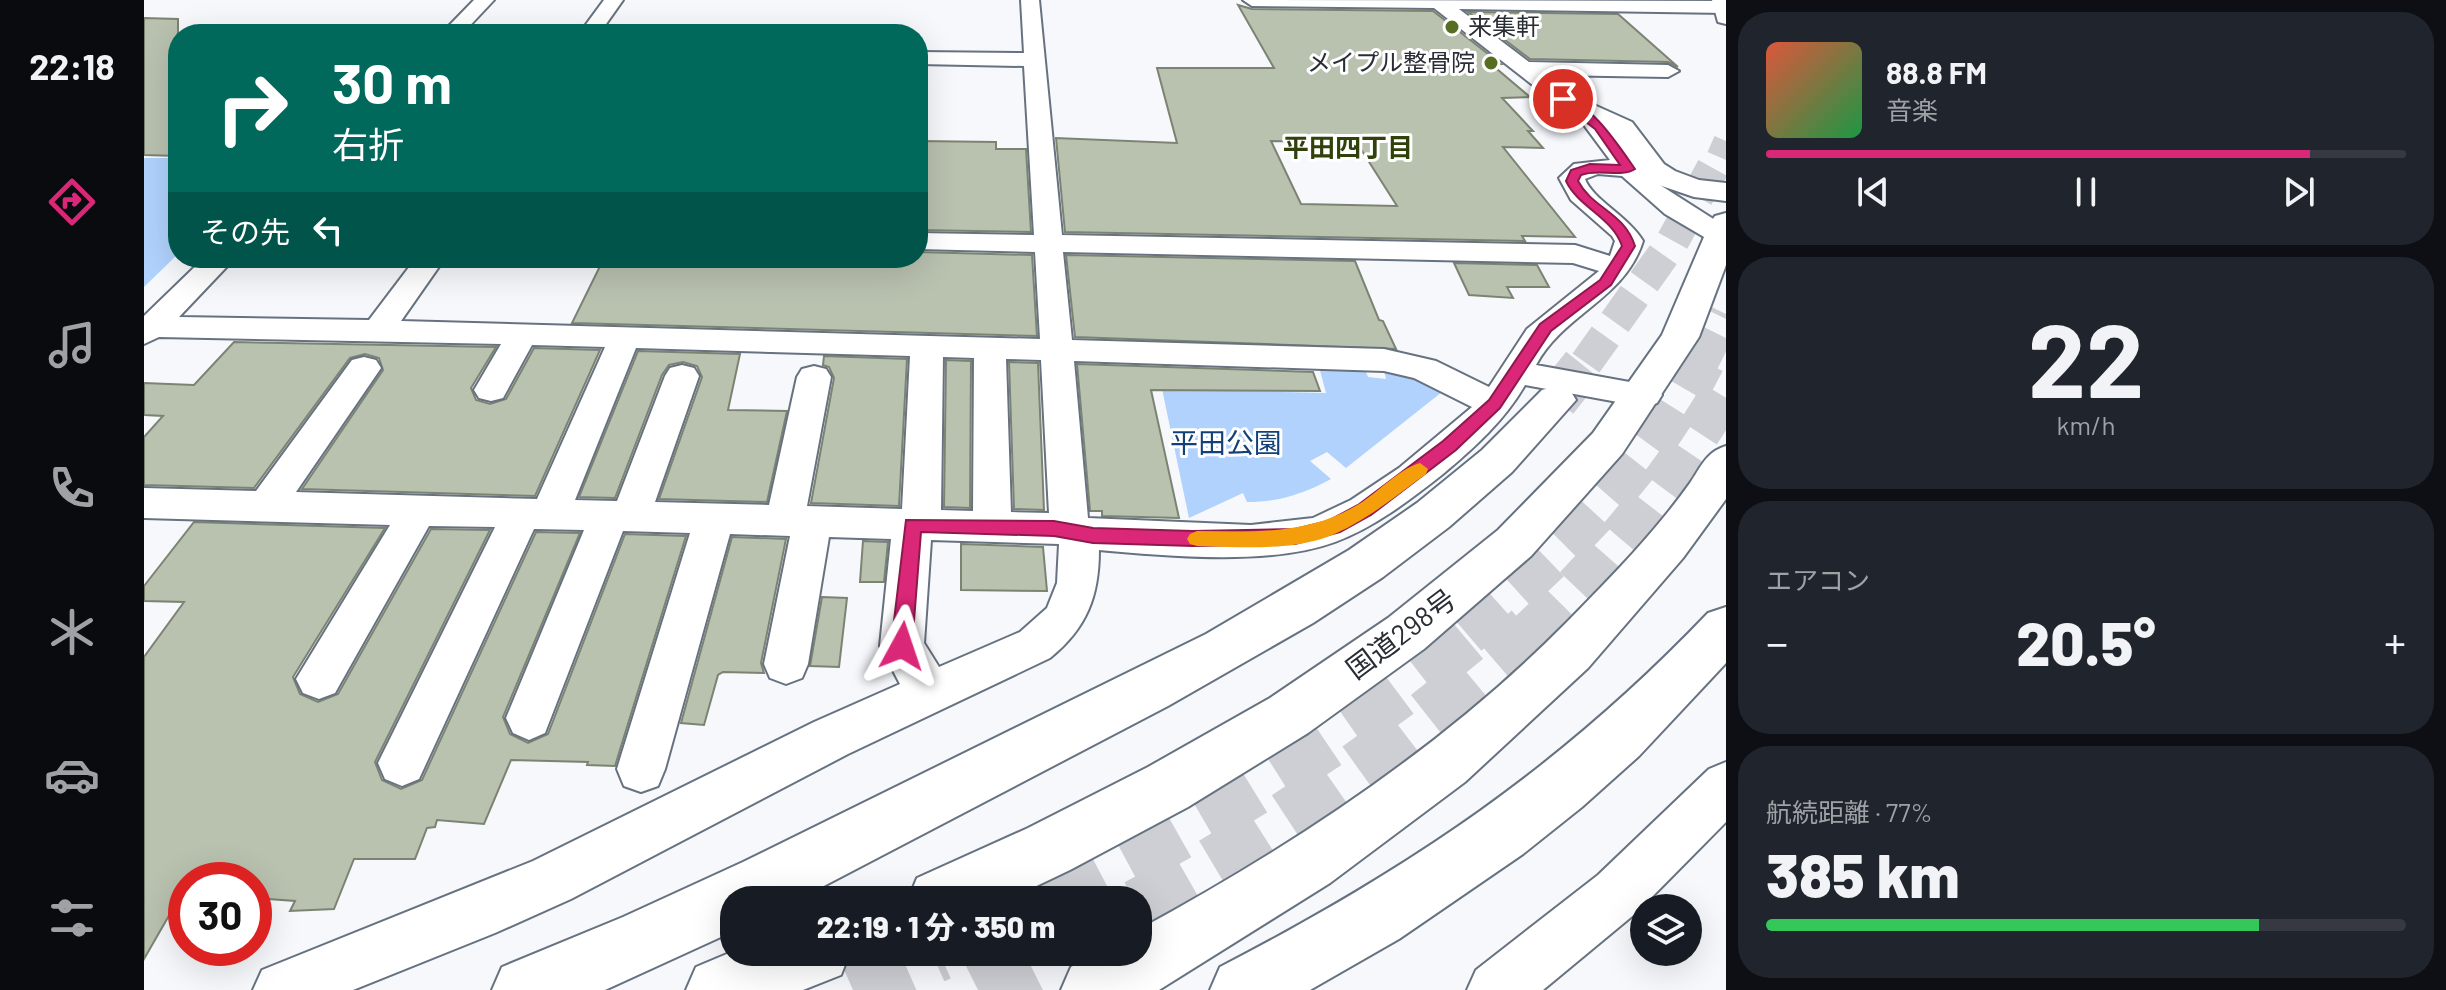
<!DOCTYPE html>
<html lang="ja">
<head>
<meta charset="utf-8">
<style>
	:root { --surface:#171b24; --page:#20242c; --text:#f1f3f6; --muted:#9ea1a6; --line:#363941; --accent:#db2777 }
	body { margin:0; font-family:Barlow,"Noto Sans JP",sans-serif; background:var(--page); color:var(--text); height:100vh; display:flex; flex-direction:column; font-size:30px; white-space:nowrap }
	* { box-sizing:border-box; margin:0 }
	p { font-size:26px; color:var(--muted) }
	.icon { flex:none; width:44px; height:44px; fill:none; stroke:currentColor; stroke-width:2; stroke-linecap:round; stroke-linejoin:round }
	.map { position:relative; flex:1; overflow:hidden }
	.drawer { display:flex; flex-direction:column; gap:12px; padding:12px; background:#0d0f14; width:720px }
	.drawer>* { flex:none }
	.top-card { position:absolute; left:24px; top:24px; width:760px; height:244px; border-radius:32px; box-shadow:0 8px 32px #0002; background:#00695c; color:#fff; overflow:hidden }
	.tools { position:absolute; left:1486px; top:894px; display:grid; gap:16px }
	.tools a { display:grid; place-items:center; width:72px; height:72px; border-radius:50%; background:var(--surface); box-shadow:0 8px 32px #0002; font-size:40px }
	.speed { position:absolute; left:24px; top:862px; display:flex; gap:16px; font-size:40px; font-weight:700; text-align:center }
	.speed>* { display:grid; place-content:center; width:104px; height:104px; border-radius:50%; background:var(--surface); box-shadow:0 8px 32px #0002; line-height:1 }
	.speed .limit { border:12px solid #d22; background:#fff; color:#111 }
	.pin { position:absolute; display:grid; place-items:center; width:68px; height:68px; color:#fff; margin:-34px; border:4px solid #fff; border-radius:50%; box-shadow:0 2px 8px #0007 }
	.me { position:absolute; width:88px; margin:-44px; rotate:5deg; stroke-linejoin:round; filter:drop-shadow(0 0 6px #0008) }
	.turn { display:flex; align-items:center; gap:28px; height:168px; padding:0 32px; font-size:36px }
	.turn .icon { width:104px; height:104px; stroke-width:2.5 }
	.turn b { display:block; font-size:56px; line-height:68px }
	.then { display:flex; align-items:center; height:76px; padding:0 32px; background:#0003; gap:16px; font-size:30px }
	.big { font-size:60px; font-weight:800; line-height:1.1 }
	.drawer .tile { flex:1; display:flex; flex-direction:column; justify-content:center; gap:12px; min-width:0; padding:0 28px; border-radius:32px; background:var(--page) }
	.drawer .dial { align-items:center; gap:0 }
	.dial b { font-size:104px; line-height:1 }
	.song { display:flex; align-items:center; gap:24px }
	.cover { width:96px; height:96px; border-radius:12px; background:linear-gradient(135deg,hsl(10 70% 55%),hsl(140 70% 35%)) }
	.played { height:8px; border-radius:4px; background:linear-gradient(90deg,var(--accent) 85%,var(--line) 85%) }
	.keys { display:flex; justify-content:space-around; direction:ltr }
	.heat { display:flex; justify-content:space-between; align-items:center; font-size:44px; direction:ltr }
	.charge { height:12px; border-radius:6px; background:linear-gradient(90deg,#34c759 77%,var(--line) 0) }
	.trip { position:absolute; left:576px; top:886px; width:432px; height:80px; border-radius:32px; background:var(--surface); box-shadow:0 8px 32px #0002; font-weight:800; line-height:80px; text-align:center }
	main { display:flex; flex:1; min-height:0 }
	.tabs { display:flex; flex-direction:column; width:144px; justify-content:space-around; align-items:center; background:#090b0e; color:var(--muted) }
	.tabs .icon { width:56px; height:56px }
	.tabs .selected { color:var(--accent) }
	.tabs b { font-size:36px; color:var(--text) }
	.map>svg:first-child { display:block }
</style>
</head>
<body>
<main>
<nav class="tabs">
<b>22:18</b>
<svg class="icon selected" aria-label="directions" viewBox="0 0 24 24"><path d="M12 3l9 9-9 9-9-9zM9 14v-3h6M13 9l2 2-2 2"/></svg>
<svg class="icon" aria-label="music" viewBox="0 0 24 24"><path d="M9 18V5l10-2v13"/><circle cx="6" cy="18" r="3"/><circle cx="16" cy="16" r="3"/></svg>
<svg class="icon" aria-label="phone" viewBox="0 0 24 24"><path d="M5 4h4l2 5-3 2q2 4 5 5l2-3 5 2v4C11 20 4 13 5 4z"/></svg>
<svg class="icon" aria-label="climate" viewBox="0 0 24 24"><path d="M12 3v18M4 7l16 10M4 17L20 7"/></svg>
<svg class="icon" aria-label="car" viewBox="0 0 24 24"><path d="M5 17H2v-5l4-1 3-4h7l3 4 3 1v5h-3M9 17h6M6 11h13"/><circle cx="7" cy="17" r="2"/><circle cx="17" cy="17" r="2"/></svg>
<svg class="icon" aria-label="filters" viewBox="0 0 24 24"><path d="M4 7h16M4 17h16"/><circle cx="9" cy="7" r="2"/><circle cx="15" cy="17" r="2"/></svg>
</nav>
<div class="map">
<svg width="1582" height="990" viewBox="0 0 1582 990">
	<rect width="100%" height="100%" fill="#f6f8fc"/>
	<g fill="#b0d2fc">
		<path d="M0 158H34V254L0 287Z"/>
		<path d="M1174 363 1220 367 1224 377 1242 379 1239 366 1303 388 1202 468 1183 452 1166 461 1187 479C1159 494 1135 502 1103 502L1099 493 1045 518 1018 389 1182 393Z"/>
	</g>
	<g fill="#b9c1af" stroke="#7c8373" stroke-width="2" fill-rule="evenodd">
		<path d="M1094 5 1108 9 1289 11 1357 64H1347L1386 97 1358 98 1389 131H1384L1399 148 1359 147 1431 237 1378 236 1381 241 921 232 912 138 1033 143 1013 68H1130ZM1127 141 1213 143 1253 206 1157 204Z"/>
		<path d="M1324 12 1474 14 1534 67 1524 62 1386 59Z"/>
		<path d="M0 18 34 19V156L0 155Z"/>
		<path d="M774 141 852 142V149H882L887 232 774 230Z"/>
		<path d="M774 252 888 255 893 336 428 323 460 258H774Z"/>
		<path d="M922 255 1211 261 1235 320 1239 321 1252 349 931 337Z"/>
		<path d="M1310 263 1393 265 1405 287H1363L1369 298 1325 295Z"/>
		<path d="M90 342 352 347 327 388 332 400 346 404 362 399 390 348 456 350 391 496 158 489 239 370 235 358 221 354 206 358 110 488 0 485V437L19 416 0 415V383L50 385Z"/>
		<path d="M494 351 596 354 584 410 643 411 623 502 515 499 558 377 553 366 539 362 525 365 518 375 471 498 435 497Z"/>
		<path d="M680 356 763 359 755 506 667 503 690 378 685 367 679 365Z"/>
		<path d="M802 360 827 361 826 508 800 507Z"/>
		<path d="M865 362 894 363 900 510 870 509Z"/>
		<path d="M933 364 1169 372 1176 391 1007 390 1035 518 958 516V511H946Z"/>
		<path d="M50 522 241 528 149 677 156 694 174 702 194 694 287 529 346 530 231 762 238 780 257 789 278 780 392 532 436 533 359 717 366 734 384 743 404 734 481 534 542 536 471 766 443 765 444 762 367 760 340 824 293 820 291 827 283 828 271 859H210L190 909 146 911 151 901 110 898V880H42V886L0 959V657L40 602 0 601V586Z"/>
		<path d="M588 537 642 539 617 663 620 673 579 672 574 675 560 725 537 723Z"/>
		<path d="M719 541 744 542 740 582H716Z"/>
		<path d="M817 544 899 547 903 591 817 590Z"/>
		<path d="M678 597 703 598 695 667 666 666Z"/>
	</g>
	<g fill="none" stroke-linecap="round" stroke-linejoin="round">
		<path stroke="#cdcfd4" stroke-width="25" stroke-dasharray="25 13" stroke-linecap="butt" d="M1575 157 1582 141"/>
		<g stroke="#cdcfd4" stroke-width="33" stroke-dasharray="33 17" stroke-linecap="butt">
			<path d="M1442 363 1527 244 1576 155"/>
			<path d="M1558 363 1582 314"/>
		</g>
		<g stroke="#cdcfd4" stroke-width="44" stroke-dasharray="44 22" stroke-linecap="butt">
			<path d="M1412 400 1443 361"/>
			<path d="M1323 634C1415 555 1504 470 1559 361"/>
			<path d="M1385 634C1466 557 1525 484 1582 388"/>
		</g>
		<g stroke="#cdcfd4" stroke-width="58" stroke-dasharray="58 29" stroke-linecap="butt">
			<path d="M905 900C1051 827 1201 738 1326 632"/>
			<path d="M994 908C1133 835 1270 737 1387 632"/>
			<path d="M709 990 795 952"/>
			<path d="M834 990 910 952"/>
		</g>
		<defs>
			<g id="minor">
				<path d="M330 0H350L318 34H297Z"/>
				<path d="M460 0H479L455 34H435Z"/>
				<path d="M877 0H895L918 235 1431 245 1466 256 1471 241 1468 236 1427 200 1415 178 1430 164 1466 160 1440 125 1290 8 1108 6 1099 0 1582 1V13L1315 9 1385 62 1524 65 1535 71 1524 77 1403 75 1456 115 1495 165 1516 185 1582 227V246L1572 244 1521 214 1478 176 1454 174 1441 179C1448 199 1485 217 1499 241 1481 299 1419 314 1392 365L1513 387 1518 395 1513 403 1501 407 1381 385C1361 420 1330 448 1299 474 1266 500 1231 527 1191 542 1126 566 1024 556 955 550 955 596 943 628 906 658L704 754 427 899 351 933 209 990H109L118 970 389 861 670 722 756 684 736 646 747 539 685 537 664 664 658 678 642 684 626 678 620 664 646 536 586 534 521 769 514 786 497 792 480 786 473 769 546 533 479 531 401 733 385 740 369 733 362 718 440 530 390 529 275 779 258 786 241 779 234 763 351 527 285 526 191 693 175 699 159 693 152 679 246 525 0 518V488L112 491 208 360 220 357 232 360 237 368 152 492 393 499 461 347 388 345 359 398 347 401 335 398 330 390 357 344 15 337 0 344V316L60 258H91L35 317 225 320 272 258H301L257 321 896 339 891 252 774 249V233L890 235 880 66 774 64V52L880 53ZM919 252 1429 263 1455 271 1383 329 1345 387 1292 361 1240 349 928 340ZM492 348 766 356 758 509 663 506 687 377 682 369 670 366 658 369 653 377 625 505 511 502 555 376 550 368 538 365 526 368 521 376 473 501 431 500ZM799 357 830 358 829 511 797 510ZM862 359 897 360 905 513 867 512ZM930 361 1240 371 1270 378 1328 407 1255 468 1207 500 1169 518 1107 525 944 518ZM787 540 915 544 913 583 903 608 876 632 795 667 780 643Z"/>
				<path d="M1582 762V822L1492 913 1399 990H1323L1332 970 1454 875 1565 769Z"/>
			</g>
			<g id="highway">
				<path d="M1568 0H1582V24L1574 22Z"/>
				<path d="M1419 91 1488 122 1520 164 1531 171 1555 180 1582 183V201L1550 197 1509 183 1500 176 1468 134 1410 105 1406 99 1410 93Z"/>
				<path d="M1582 213V265L1555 337 1478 454 1387 556 1280 649 1164 733 1044 807 926 870 863 900H764L773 878 884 828 1004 767 1126 698 1244 618 1354 530 1449 433 1518 335 1566 223 1571 216Z"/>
				<path d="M1412 386 1426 390 1432 400 1368 472 1305 527 1239 577 1169 623 1024 706 653 900H590V931L461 990H348L358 967 479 917 599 862 1062 634 1205 550 1273 503 1338 450 1398 390Z"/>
				<path d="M1582 446V499L1539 558 1444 668 1321 782 1186 883 1015 990H917L927 967 954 952H994V930C1146 848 1299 747 1421 624 1465 579 1509 535 1546 483 1557 467 1562 452 1582 446Z"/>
				<path d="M1582 607V663L1495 756 1438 807 1379 854 1255 939 1166 990H1066L1076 967C1265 869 1416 768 1564 613Z"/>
				<path d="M590 951V952H706L697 975 659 990H542L552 967Z"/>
			</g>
		</defs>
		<use href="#minor" stroke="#677280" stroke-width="4"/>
		<use href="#highway" stroke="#677280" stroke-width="4"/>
		<use href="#minor" fill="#fff" fill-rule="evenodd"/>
		<use href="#highway" fill="#fff" fill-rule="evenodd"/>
	</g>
	<path fill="#db2777" stroke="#8e194d" stroke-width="2" d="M1415 97C1442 95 1477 149 1491 169 1477 178 1454 168 1437 175L1434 181C1449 209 1480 212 1491 246L1467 285 1407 331 1356 408 1312 450 1227 515 1196 532 1151 544 1049 546 949 543 910 536 777 532 768 646 765 653 758 655 750 653 747 646 762 520 910 521 949 528 1049 531 1151 529 1184 521 1214 505 1299 441 1345 400 1396 324 1456 280 1478 246C1468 217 1435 208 1422 181L1427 170 1446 164 1476 165 1451 129 1415 101Z"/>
	<path fill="#f59e0b" d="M1276 463 1284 469 1282 474C1250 497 1220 523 1183 537 1145 551 1092 547 1053 546L1046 544 1043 539 1046 534 1053 531C1109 532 1165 535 1215 504 1235 492 1253 470 1276 463Z"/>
	<g fill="#556e21" stroke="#fff" stroke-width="3">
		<circle cx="1308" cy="27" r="8"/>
		<circle cx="1347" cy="63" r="8"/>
	</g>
	<g text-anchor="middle" stroke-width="6" stroke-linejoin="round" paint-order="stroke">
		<g font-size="24" fill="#292d34" stroke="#fff" text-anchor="start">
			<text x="1324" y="35">来集軒</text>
			<text x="1331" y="71" text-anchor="end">メイプル整骨院</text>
		</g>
		<g font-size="26" font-weight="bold" fill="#30410b" stroke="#fff">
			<text x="1204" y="157">平田四丁目</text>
		</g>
		<g font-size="28" fill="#134177" stroke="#fff">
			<text x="1082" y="453">平田公園</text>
		</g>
		<g font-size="28" fill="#292d34" stroke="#fff">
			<text transform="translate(1257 634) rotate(-37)" y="10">国道298号</text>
		</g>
	</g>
</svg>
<div class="tools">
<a><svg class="icon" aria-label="layers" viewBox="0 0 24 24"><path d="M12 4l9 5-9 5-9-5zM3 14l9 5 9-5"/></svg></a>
</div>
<div class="speed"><div class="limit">30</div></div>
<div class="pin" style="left:1419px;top:99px;background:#d93025"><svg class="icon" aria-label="arrive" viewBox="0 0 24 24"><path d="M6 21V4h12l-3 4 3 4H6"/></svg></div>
<svg class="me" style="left:758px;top:646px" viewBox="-20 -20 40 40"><path d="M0-17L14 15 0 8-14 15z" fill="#db2777" stroke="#fff" stroke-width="4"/></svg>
<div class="trip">22:19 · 1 分 · 350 m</div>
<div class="top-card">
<div class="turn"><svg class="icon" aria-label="right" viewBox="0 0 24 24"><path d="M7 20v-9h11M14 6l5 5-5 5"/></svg><div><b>30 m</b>右折</div></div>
<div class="then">その先<svg class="icon" aria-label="left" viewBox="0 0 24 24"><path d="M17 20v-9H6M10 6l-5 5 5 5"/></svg></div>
</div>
</div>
<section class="drawer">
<div class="tile">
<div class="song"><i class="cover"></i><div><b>88.8 FM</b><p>音楽</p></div></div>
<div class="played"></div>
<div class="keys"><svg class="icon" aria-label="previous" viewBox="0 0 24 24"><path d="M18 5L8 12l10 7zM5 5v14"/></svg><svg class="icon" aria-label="pause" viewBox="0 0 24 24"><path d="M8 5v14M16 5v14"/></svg><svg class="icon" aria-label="next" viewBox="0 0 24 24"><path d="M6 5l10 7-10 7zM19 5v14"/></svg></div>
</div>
<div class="tile dial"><b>22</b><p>km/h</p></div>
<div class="tile"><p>エアコン</p>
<div class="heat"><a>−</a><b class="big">20.5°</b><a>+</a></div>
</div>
<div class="tile"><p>航続距離 · 77%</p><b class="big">385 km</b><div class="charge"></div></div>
</section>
</main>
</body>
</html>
